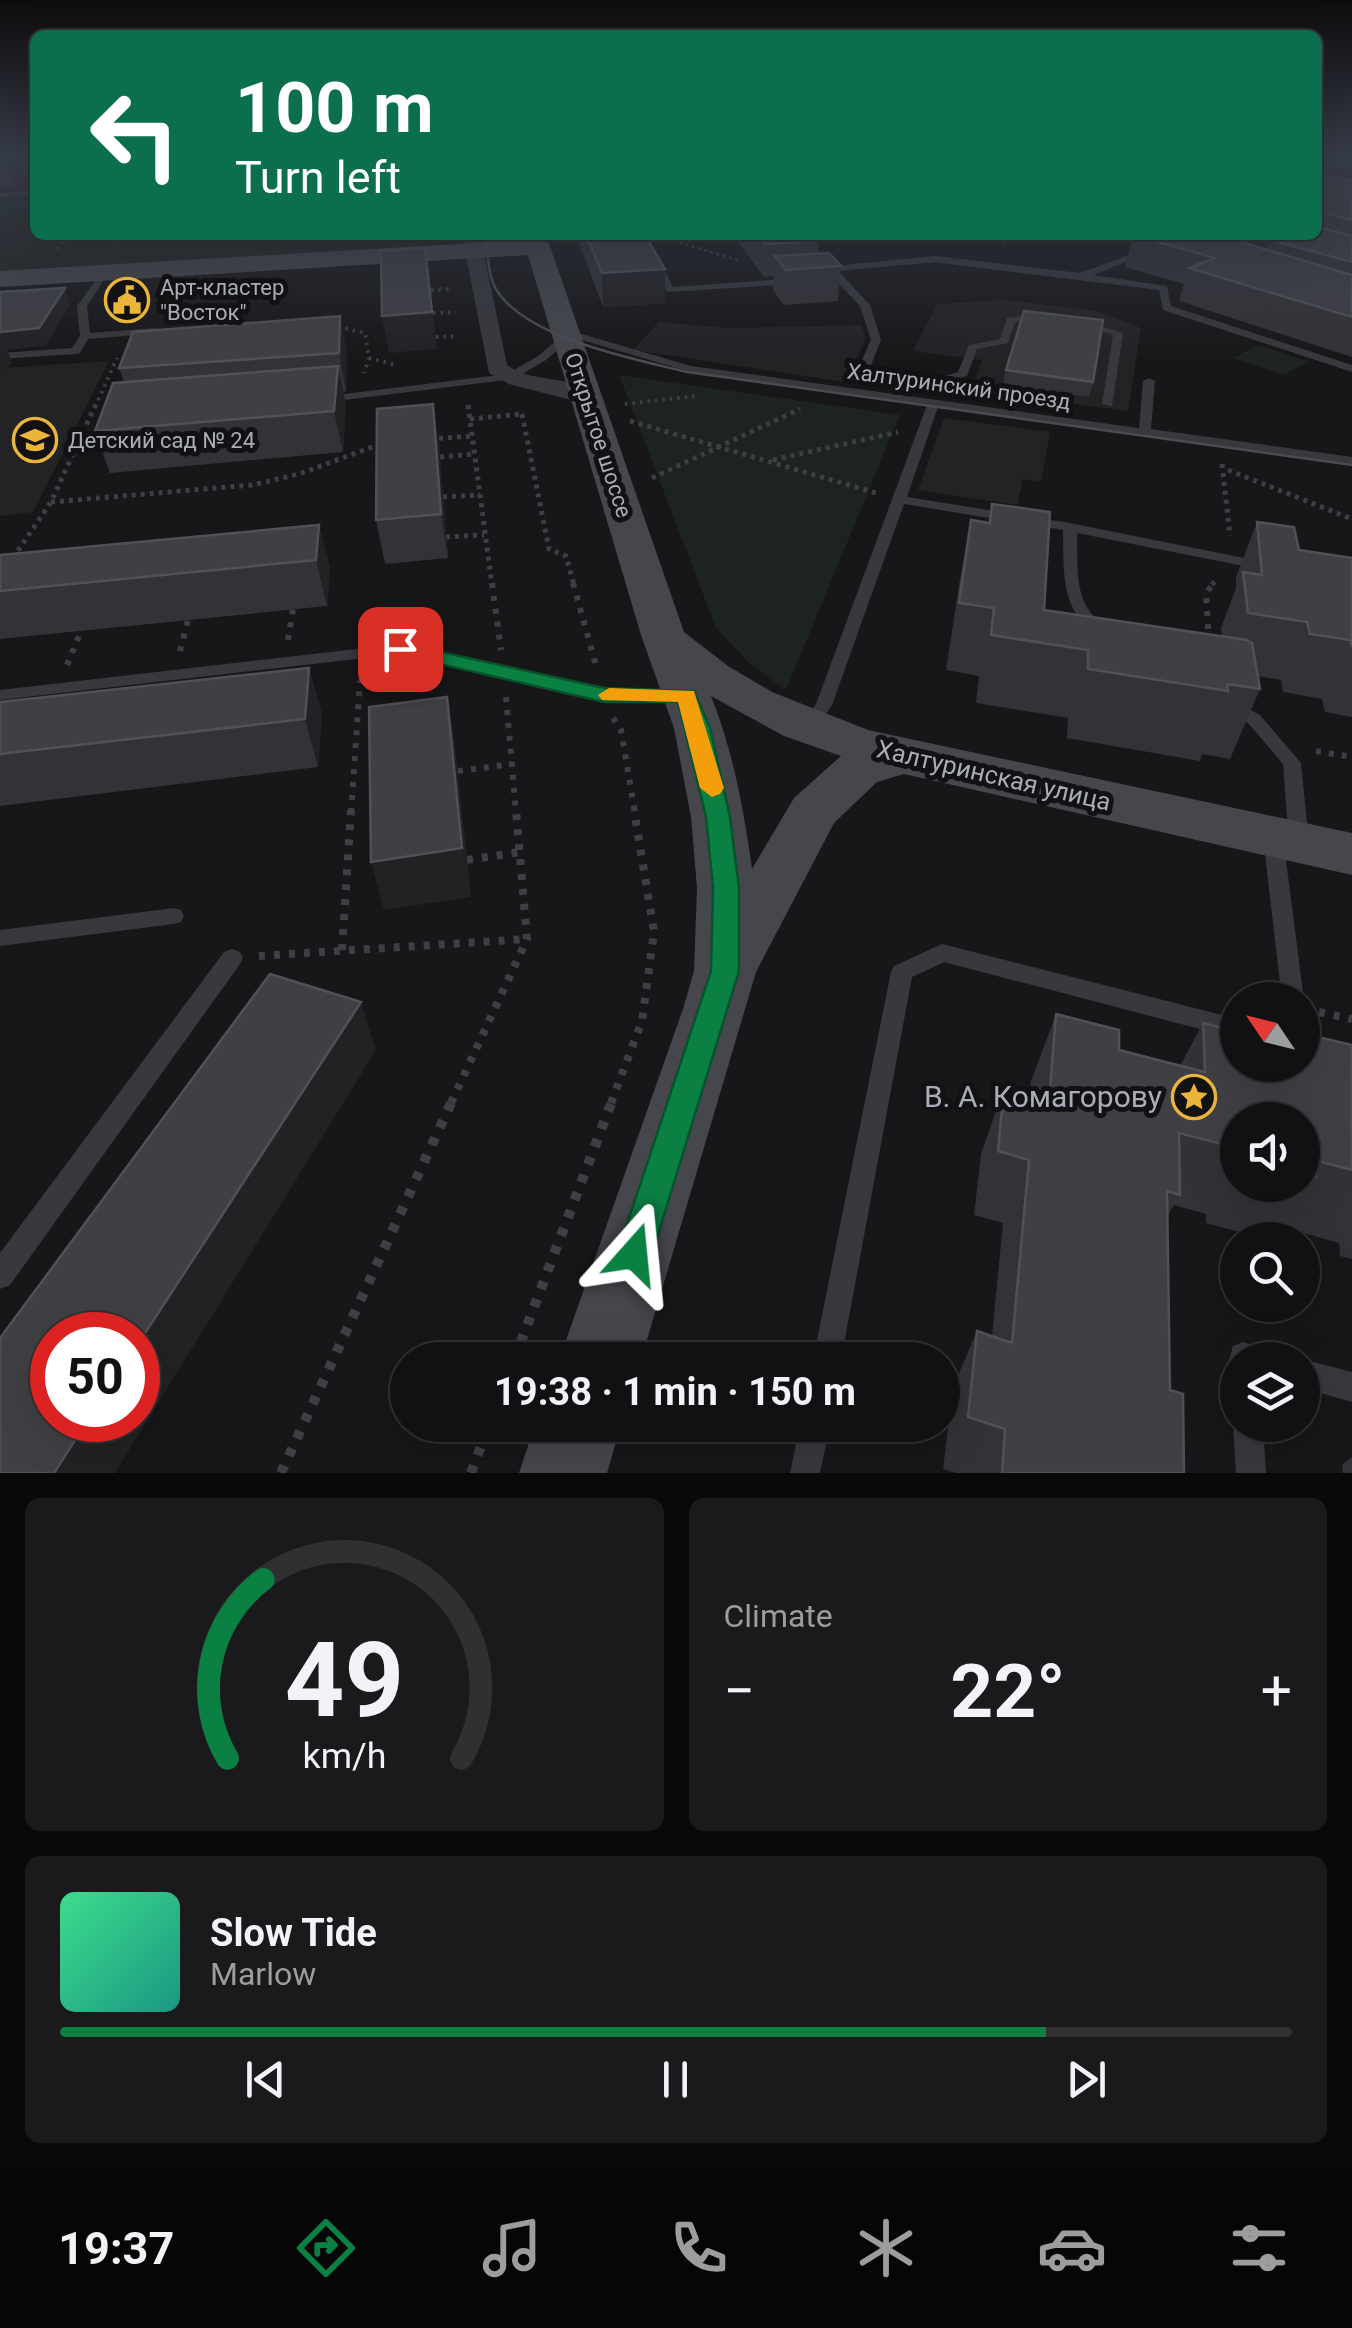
<!DOCTYPE html>
<html lang="en">
<head>
<meta charset="utf-8">
<style>
	:root { --surface:#111012; --page:#1a191b; --text:#f1f3f6; --muted:#9c9d9f; --line:#303032; --accent:#0b8043 }
	body { margin:0; font-family:Roboto,sans-serif; background:var(--page); color:var(--text); height:100vh; display:flex; flex-direction:column; font-size:38px; white-space:nowrap }
	* { box-sizing:border-box; margin:0 }
	p { font-size:32px; color:var(--muted) }
	.icon { flex:none; width:55px; height:55px; fill:none; stroke:currentColor; stroke-width:2; stroke-linecap:round; stroke-linejoin:round }
	.map { position:relative; height:1473px; overflow:hidden }
	.side { display:flex; flex-direction:column; gap:25px; padding:25px; background:#09090a; flex:1 }
	.side>* { flex:none }
	.hud { position:absolute; left:30px; top:30px; width:1292px; height:210px; border-radius:15px; box-shadow:0 10px 40px #0002,0 0 0 2px var(--line); background:#0b6e4f; color:#fff; overflow:hidden }
	.needle { width:65px; rotate:305deg }
	.fabs { position:absolute; left:1220px; top:982px; display:grid; gap:20px }
	.fabs a { display:grid; place-items:center; width:100px; height:100px; border-radius:50%; background:var(--surface); box-shadow:0 10px 40px #0002,0 0 0 2px var(--line); font-size:50px }
	.speed { position:absolute; left:30px; top:1312px; display:flex; gap:20px; font-size:50px; font-weight:700; text-align:center }
	.speed>* { display:grid; place-content:center; width:130px; height:130px; border-radius:50%; background:var(--surface); box-shadow:0 10px 40px #0002,0 0 0 2px var(--line); line-height:1 }
	.speed .limit { border:15px solid #d22; background:#fff; color:#111 }
	.pin { position:absolute; display:grid; place-items:center; width:85px; height:85px; color:#fff; margin:-42px; border-radius:20px; box-shadow:0 5px 15px #0006 }
	.me { position:absolute; width:110px; margin:-55px; rotate:18deg; stroke-linejoin:round; filter:drop-shadow(0 0 8px #0008) }
	.turn { display:flex; align-items:center; gap:35px; height:210px; padding:0 40px; font-size:45px }
	.turn .icon { width:130px; height:130px; stroke-width:2.5 }
	.turn b { display:block; font-size:70px; line-height:85px }
	.big { font-size:75px; font-weight:700; line-height:1.1 }
	.side .card { flex:1; display:flex; flex-direction:column; justify-content:center; gap:15px; min-width:0; padding:0 35px; border-radius:15px; background:var(--page) }
	.side .dial { align-items:center; gap:0 }
	.dial svg { height:260px; overflow:visible; fill:none; stroke:var(--line); stroke-width:7; stroke-linecap:round; text-anchor:middle }
	.dial text { fill:var(--text); stroke:none }
	.song { display:flex; align-items:center; gap:30px }
	.cover { width:120px; height:120px; border-radius:15px; background:linear-gradient(135deg,hsl(150 70% 55%),hsl(170 70% 35%)) }
	.played { height:10px; border-radius:5px; background:linear-gradient(90deg,var(--accent) 80%,var(--line) 80%) }
	.keys { display:flex; justify-content:space-around; direction:ltr }
	.heat { display:flex; justify-content:space-between; align-items:center; font-size:55px; direction:ltr }
	.side .tiles { flex:1; display:grid; gap:25px; grid-template-columns:1fr 1fr }
	.card:last-child { grid-column:span 2 }
	.trip { position:absolute; left:390px; top:1342px; width:570px; height:100px; border-radius:50px; background:var(--surface); box-shadow:0 10px 40px #0002,0 0 0 2px var(--line); font-weight:700; line-height:100px; text-align:center }
	.tab-bar { display:flex; height:160px; justify-content:space-around; align-items:center; background:#070607; color:var(--muted) }
	.tab-bar .icon { width:70px; height:70px }
	.tab-bar .selected { color:var(--accent) }
	.tab-bar b { font-size:45px; color:var(--text) }
	.map>svg:first-child { display:block }
</style>
</head>
<body>
<div class="map">
<svg width="1352" height="1473" viewBox="0 0 1352 1473">
	<rect width="100%" height="100%" fill="#171618"/>
	<g fill="#232225">
		<path d="M1005 300 1097 311 1141 328 1128 411 971 390 982 360 913 351 937 304Z"/>
		<path d="M659 322 728 328 861 325 866 339 844 382 633 350Z"/>
		<path d="M109 361 33 512 0 516V368Z"/>
		<path d="M944 418 1050 432 1041 482 1023 479 1017 505 918 490Z"/>
	</g>
	<g fill="#1d231e">
		<path d="M35 194V235H437L438 245 0 273V197Z"/>
		<path d="M1259 345 1309 362 1283 375 1232 358Z"/>
		<path d="M619 375 900 415 786 690 749 663 716 628Z"/>
	</g>
	<g fill="none" stroke-linecap="round" stroke-linejoin="round">
		<g stroke="#3e3f44" stroke-width="2.5" stroke-dasharray="2.5 4" stroke-linecap="butt">
			<path d="M673 241 738 260"/>
			<path d="M113 242 134 235"/>
			<path d="M1004 243 1028 235"/>
			<path d="M57 249 67 235"/>
		</g>
		<g stroke="#3e3f44" stroke-width="4" stroke-dasharray="2.5 5" stroke-linecap="butt">
			<path d="M431 290 453 289"/>
			<path d="M433 313 456 312"/>
			<path d="M338 327 365 333 369 358 364 373"/>
			<path d="M436 337 458 336"/>
			<path d="M369 358 396 365"/>
			<path d="M625 404 697 396"/>
			<path d="M95 407 117 358"/>
		</g>
		<g stroke="#3e3f44" stroke-width="5" stroke-dasharray="4 5" stroke-linecap="butt">
			<path d="M468 405 492 585"/>
			<path d="M522 414 549 549 566 556 574 585"/>
			<path d="M470 419 524 414"/>
			<path d="M630 421 876 493"/>
			<path d="M430 439 472 436"/>
			<path d="M440 457 474 454"/>
			<path d="M773 460 898 432"/>
			<path d="M1222 464 1230 536"/>
			<path d="M1228 470 1352 519"/>
			<path d="M652 478 800 409"/>
			<path d="M443 497 480 495"/>
			<path d="M51 502 252 485 299 474 383 443"/>
			<path d="M446 537 484 535"/>
			<path d="M13 558 51 502 96 404"/>
			<path d="M1212 585 1217 578"/>
		</g>
		<g stroke="#3e3f44" stroke-width="6" stroke-dasharray="5 8" stroke-linecap="butt">
			<path d="M492 583 501 650"/>
			<path d="M573 583 597 669"/>
			<path d="M288 640 293 609"/>
			<path d="M1209 642 1206 593 1214 583"/>
			<path d="M180 651 188 620"/>
			<path d="M67 665 81 631"/>
			<path d="M506 697 516 813"/>
			<path d="M613 718 621 730 635 813"/>
			<path d="M1316 751 1352 757"/>
			<path d="M458 771 512 764"/>
			<path d="M351 813 360 682 365 679"/>
		</g>
		<g stroke="#3e3f44" stroke-width="8" stroke-dasharray="6 9" stroke-linecap="butt">
			<path d="M467 860 520 852"/>
			<path d="M342 950 351 810"/>
			<path d="M259 956 527 939"/>
			<path d="M1319 1012 1352 1019"/>
			<path d="M451 1103 527 939 516 810"/>
			<path d="M611 1103 642 1021 654 932 634 810"/>
		</g>
		<g stroke="#3e3f44" stroke-width="10" stroke-dasharray="8 11" stroke-linecap="butt">
			<path d="M514 1360 612 1101"/>
			<path d="M281 1473 452 1101"/>
			<path d="M471 1473 489 1425"/>
		</g>
		<g fill="#38383d" fill-rule="evenodd">
			<path d="M35 190V194L0 197V193Z"/>
			<path d="M638 235H646L673 287 797 278 802 281 797 284 667 292Z"/>
			<path d="M795 235H804L833 266 935 256 1080 273 1148 248 1107 235H1120L1161 248 1093 275 1167 286 1171 306 1352 365V372L1163 310 1159 290 935 262 838 271 870 305 881 340 869 370 936 379 958 372 969 345 1000 339 1007 318 1042 313 1047 316 1015 322 1008 343 977 349 967 376 936 385 866 376 860 381 854 378 871 340 860 306 828 272 824 271V267Z"/>
			<path d="M104 269 109 272 87 306 90 333 156 328 160 329V333L88 339 80 353 76 354 0 359V353L72 348 80 336 77 306Z"/>
			<path d="M1078 319 1123 333 1112 406 1102 404 1113 335 1078 323Z"/>
			<path d="M565 329 691 366 1139 428 1143 381 1149 378 1155 381 1151 429 1352 457V465L938 407 907 497 1070 523 1264 562 1271 566 1264 570 1077 533C1078 558 1074 592 1091 613 1096 619 1104 623 1110 629L1102 634C1059 617 1064 568 1063 530L904 504 832 705 813 733 807 735 798 729 816 704 927 405 690 372 572 337 546 360 514 379 320 403 314 400 320 397 507 374 538 356 563 335 560 332Z"/>
			<path d="M400 644 604 690 687 691 695 696 687 701 604 700 400 654 0 700V690Z"/>
			<path d="M1232 700 1260 715 1301 763 1309 842 1306 847H1292L1289 842 1283 764 1248 723 1224 705Z"/>
			<path d="M1273 830 1280 832 1283 837 1304 1000 1302 1003V1000H1282L1263 837 1266 832Z"/>
			<path d="M174 908 181 910 184 916 181 922 174 924 0 946V930Z"/>
			<path d="M942 944 1238 1019V1039L944 962 912 977 841 1360H813L891 972 894 966Z"/>
			<path d="M232 949 240 952 243 958 240 964 10 1285 0 1289V1253L224 952Z"/>
			<path d="M1243 1342 1268 1350 1272 1360H1238V1372L1233 1370 1229 1360 1233 1346Z"/>
			<path d="M1302 1359 1352 1372V1402L1302 1388V1360H1298Z"/>
			<path d="M1237 1414 1238 1425H1263L1266 1473H1236L1233 1425Z"/>
			<path d="M800 1425H830L820 1473H790Z"/>
		</g>
		<g fill="#38383d" fill-rule="evenodd">
			<path d="M1318 156 1352 162V170L1318 164Z"/>
			<path d="M462 235H480L507 365C533 385 575 373 597 397L594 402 586 404 509 384 489 373Z"/>
		</g>
		<g fill="#46474d" fill-rule="evenodd">
			<path d="M522 235H546L684 632 728 666 772 692 868 730 1352 833V875L904 774 877 782 834 823 756 972 641 1360H559L683 1009 694 971 697 888 691 817 674 728 641 635 528 255 0 287V271L523 240ZM711 696 784 736 841 756 794 798 752 869C744 810 733 751 711 696Z"/>
			<path d="M535 1425H621L607 1473H519Z"/>
		</g>
		<path stroke="#4b4c52" stroke-width="2.5" d="M486 235C488 252 487 274 496 289 525 338 634 359 687 372L1352 465"/>
	</g>
	<g fill="#333236" fill-rule="evenodd">
		<path d="M0 156H35V165L15 185 0 186Z"/>
		<path d="M1318 175 1349 180 1352 179V357L1179 301 1184 284 1125 267 1133 236 1128 235H1318Z"/>
		<path d="M576 235H645L665 303 603 307Z"/>
		<path d="M733 235H813L818 241 817 253 841 266 838 301 784 305 773 290 774 276 764 277Z"/>
		<path d="M340 316 347 353 346 391 343 392 346 405 343 452 110 473 95 431 124 382 119 368Z"/>
		<path d="M1006 370 1093 382 1089 397 1003 385Z"/>
		<path d="M439 444 448 558 385 564 376 520Z"/>
		<path d="M992 504 1044 610 1222 636 1221 628 1236 588V577L1257 522 1299 550 1352 558V717L1325 712 1322 699 1283 692 1281 680 1258 676 1260 689 1230 759 1202 754 1200 761 1067 738 1068 718 976 703 979 676 946 670 959 585 971 520 988 523Z"/>
		<path d="M319 525 330 569 327 606 0 639V555Z"/>
		<path d="M309 668 322 715 318 767 0 806V702Z"/>
		<path d="M1056 1014 1119 1050 1180 1066 1203 1023 1238 1065 1352 1045V1259L1340 1256 1339 1243 1279 1226 1269 1240 1206 1223V1214L1174 1205 1167 1216 1170 1390 1184 1473H956L943 1469 953 1387 977 1331 992 1336 1003 1223 974 1215 981 1154 1004 1088 1029 1095 1031 1081ZM1238 1120H1302V1185H1238Z"/>
		<path d="M1352 1457V1473H1343L1342 1465Z"/>
	</g>
	<g fill="#222124">
		<path d="M5 156H35V165L15 185Z"/>
		<path d="M1248 235H1284L1270 240 1265 256 1233 268 1243 237Z"/>
		<path d="M425 248 437 349 389 353 382 316Z"/>
		<path d="M665 269V303L603 307 602 273Z"/>
		<path d="M65 288 70 305 46 346 7 350 12 362 0 380V332Z"/>
		<path d="M340 316 347 353 346 391 339 353Z"/>
		<path d="M338 366 346 405 343 452 334 411Z"/>
		<path d="M433 404 439 444 448 558 441 514Z"/>
		<path d="M319 525 330 569 327 606 316 560Z"/>
		<path d="M309 668 322 715 318 767 305 719Z"/>
		<path d="M447 697 455 744 471 897 384 910 371 862Z"/>
		<path d="M361 1002 376 1050 115 1473H54L88 1420H138V1344Z"/>
	</g>
	<g fill="#403f44" stroke="#505156" stroke-width="2.5">
		<path d="M1318 175 1349 180 1352 179V220L1318 211Z"/>
		<path d="M1318 227 1352 236V262L1270 240 1283 235H1318Z"/>
		<path d="M586 235H645L665 269 602 273Z"/>
		<path d="M758 235H813L818 241 765 244Z"/>
		<path d="M1133 235H1248L1243 237 1241 242 1352 275V317L1189 268 1215 258Z"/>
		<path d="M425 248 432 312 382 316 381 251Z"/>
		<path d="M829 253 841 266 786 270 775 256Z"/>
		<path d="M65 288 39 328 0 332V292Z"/>
		<path d="M1024 311 1103 320 1093 382 1006 370Z"/>
		<path d="M340 316 339 353 119 368 133 332Z"/>
		<path d="M338 366 334 411 95 431 113 383Z"/>
		<path d="M433 404 441 514 376 520 377 409Z"/>
		<path d="M992 504 1050 512 1044 610 1247 640 1252 643 1260 689 1227 684 1228 691 1088 669V650L991 635 994 608 959 603 971 520 990 523Z"/>
		<path d="M1257 522 1294 527 1299 550 1352 558V647L1350 640 1310 634 1307 622 1248 613 1243 572 1262 575Z"/>
		<path d="M319 525 316 560 0 591V555Z"/>
		<path d="M309 668 305 719 0 754V702Z"/>
		<path d="M447 697 462 848 371 862 369 707Z"/>
		<path d="M270 974 361 1002 138 1344V1335H52V1420H88L54 1473H0V1338Z"/>
		<path d="M1056 1014 1119 1030V1050L1205 1072 1203 1023 1238 1032V1065H1302V1033L1352 1045V1170L1314 1160 1316 1177 1302 1173V1120H1238V1148L1179 1133 1180 1195 1167 1191 1170 1390 1183 1394 1184 1473H1002L1005 1429 968 1417 977 1331 1012 1343 1029 1160 998 1151 1004 1088 1049 1100Z"/>
	</g>
	<linearGradient id="sky" x2="0" y2="1"><stop stop-color="#0d0c0d"/><stop offset="0.43" stop-color="#363c48"/><stop offset="1" stop-color="#363c48" stop-opacity="0"/></linearGradient>
	<rect width="1352" height="362" fill="url(#sky)"/>
	<path fill="#0b8043" stroke="#07532c" stroke-width="2.5" d="M400 643 604 688 694 691 710 728 730 817 739 888V971L652 1254 647 1267 634 1272 622 1267 617 1254 711 971 713 888 706 817 678 702H604L393 653 390 649Z"/>
	<path fill="#f59e0b" d="M609 688 694 691 724 788 720 794 712 797 700 788 678 702 602 700 598 695Z"/>
	<defs>
		<symbol id="civic-ring" viewBox="-11 -11 22 22"><circle r="9.5" fill="#121113" stroke="#ebb53c" stroke-width="1.5"/><path d="M-.6-6.5H3V-4.5H.6V-3L4-1V1h2V6H-6V1h2V-1L-.6-3ZM-1.2 2.5V6h2.4V2.5Z" fill="#ebb53c"/></symbol>
		<symbol id="school-ring" viewBox="-11 -11 22 22"><circle r="9.5" fill="#121113" stroke="#ebb53c" stroke-width="1.5"/><path d="M0-5L7-2L0 1L-7-2ZM-4 1L0 2.5L4 1V4Q0 6-4 4Z" fill="#ebb53c"/></symbol>
		<symbol id="sight-ring" viewBox="-11 -11 22 22"><circle r="9.5" fill="#121113" stroke="#ebb53c" stroke-width="1.5"/><path d="M0-6L1.8-2.2L6-1.7L2.9 1.2L3.7 5.4L0 3.3L-3.7 5.4L-2.9 1.2L-6-1.7L-1.8-2.2Z" fill="#ebb53c"/></symbol>
	</defs>
	<g fill-rule="evenodd">
		<use href="#civic-ring" x="102" y="275" width="50" height="50"/>
		<use href="#school-ring" x="10" y="415" width="50" height="50"/>
		<use href="#sight-ring" x="1169" y="1072" width="50" height="50"/>
	</g>
	<g text-anchor="middle" stroke-width="10" stroke-linejoin="round" paint-order="stroke">
		<g font-size="22" fill="#a9adb8" stroke="#121113" text-anchor="start">
			<text x="160" y="295">Арт-кластер<tspan x="160" dy="25">"Восток"</tspan></text>
			<text x="68" y="448">Детский сад № 24</text>
		</g>
		<g font-size="22" fill="#a9adb8" stroke="#121113">
			<text transform="translate(959 386) rotate(8)" y="8">Халтуринский проезд</text>
			<text transform="translate(599 435) rotate(72)" y="8">Открытое шоссе</text>
		</g>
		<g font-size="25" fill="#a9adb8" stroke="#121113">
			<text transform="translate(994 775) rotate(13)" y="9">Халтуринская улица</text>
		</g>
		<g font-size="30" fill="#a9adb8" stroke="#121113" text-anchor="end">
			<text x="1162" y="1107">В. А. Комагорову</text>
		</g>
	</g>
</svg>
<div class="fabs">
<a><svg class="needle" viewBox="-14 -14 28 28"><path d="M0-13l5 13h-10z" fill="#e53935"/><path d="M0 13l5-13h-10z" fill="#9c9d9f"/></svg></a>
<a><svg class="icon" aria-label="sound" viewBox="0 0 24 24"><path d="M4 9h4l5-4v14l-5-4H4zM17 9q2 3 0 6"/></svg></a>
<a><svg class="icon" aria-label="search" viewBox="0 0 24 24"><circle cx="10" cy="10" r="6"/><path d="M15 15l6 6"/></svg></a>
<a><svg class="icon" aria-label="layers" viewBox="0 0 24 24"><path d="M12 4l9 5-9 5-9-5zM3 14l9 5 9-5"/></svg></a>
</div>
<div class="speed"><div class="limit">50</div></div>
<div class="pin" style="left:400px;top:649px;background:#d93025"><svg class="icon" aria-label="arrive" viewBox="0 0 24 24"><path d="M6 21V4h12l-3 4 3 4H6"/></svg></div>
<svg class="me" style="left:634px;top:1254px" viewBox="-20 -20 40 40"><path d="M0-17L14 15 0 8-14 15z" fill="#0b8043" stroke="#fff" stroke-width="4"/></svg>
<div class="trip">19:38 · 1 min · 150 m</div>
<div class="hud">
<div class="turn"><svg class="icon" aria-label="left" viewBox="0 0 24 24"><path d="M17 20v-9H6M10 6l-5 5 5 5"/></svg><div><b>100 m</b>Turn left</div></div>
</div>
</div>
<section class="side">
<div class="tiles">
<div class="card dial"><svg viewBox="0 0 100 80">
<path d="M14 69A42 42 0 1 1 86 69"/>
<path d="M14 69A42 42 0 0 1 25 14" stroke="#0b8043"/>
<text x="50" y="56" font-size="32" font-weight="700">49</text>
<text x="50" y="72" font-size="11">km/h</text>
</svg></div>
<div class="card"><p>Climate</p>
<div class="heat"><a>−</a><b class="big">22°</b><a>+</a></div>
</div>
<div class="card">
<div class="song"><i class="cover"></i><div><b>Slow Tide</b><p>Marlow</p></div></div>
<div class="played"></div>
<div class="keys"><svg class="icon" aria-label="previous" viewBox="0 0 24 24"><path d="M18 5L8 12l10 7zM5 5v14"/></svg><svg class="icon" aria-label="pause" viewBox="0 0 24 24"><path d="M8 5v14M16 5v14"/></svg><svg class="icon" aria-label="next" viewBox="0 0 24 24"><path d="M6 5l10 7-10 7zM19 5v14"/></svg></div>
</div>
</div>
</section>
<nav class="tab-bar">
<b>19:37</b>
<svg class="icon selected" aria-label="directions" viewBox="0 0 24 24"><path d="M12 3l9 9-9 9-9-9zM9 14v-3h6M13 9l2 2-2 2"/></svg>
<svg class="icon" aria-label="music" viewBox="0 0 24 24"><path d="M9 18V5l10-2v13"/><circle cx="6" cy="18" r="3"/><circle cx="16" cy="16" r="3"/></svg>
<svg class="icon" aria-label="phone" viewBox="0 0 24 24"><path d="M5 4h4l2 5-3 2q2 4 5 5l2-3 5 2v4C11 20 4 13 5 4z"/></svg>
<svg class="icon" aria-label="climate" viewBox="0 0 24 24"><path d="M12 3v18M4 7l16 10M4 17L20 7"/></svg>
<svg class="icon" aria-label="car" viewBox="0 0 24 24"><path d="M5 17H2v-5l4-1 3-4h7l3 4 3 1v5h-3M9 17h6M6 11h13"/><circle cx="7" cy="17" r="2"/><circle cx="17" cy="17" r="2"/></svg>
<svg class="icon" aria-label="filters" viewBox="0 0 24 24"><path d="M4 7h16M4 17h16"/><circle cx="9" cy="7" r="2"/><circle cx="15" cy="17" r="2"/></svg>
</nav>
</body>
</html>
